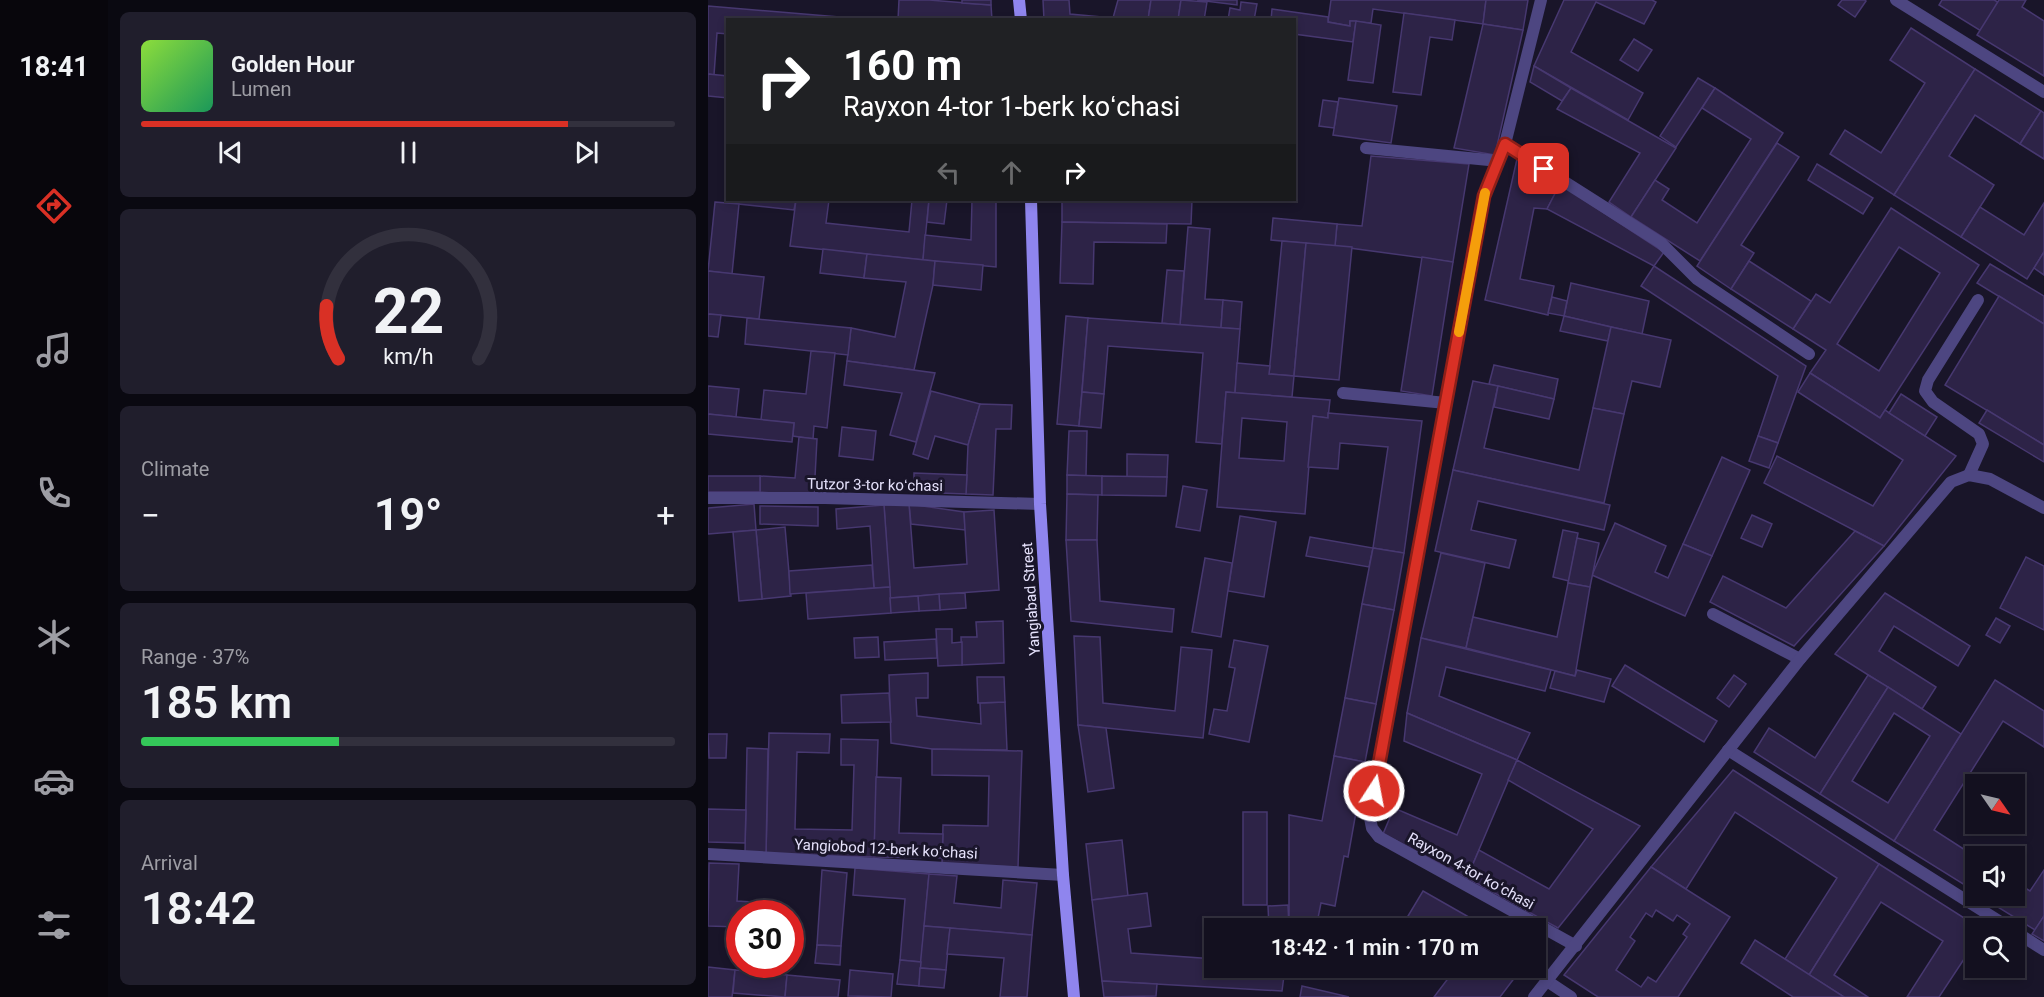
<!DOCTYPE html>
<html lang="en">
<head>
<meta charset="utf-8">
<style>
	:root { --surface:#13101f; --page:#201e2c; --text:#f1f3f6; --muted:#9d9da4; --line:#32303d; --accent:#d93025 }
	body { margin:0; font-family:Roboto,sans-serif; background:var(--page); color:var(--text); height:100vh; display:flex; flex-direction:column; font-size:22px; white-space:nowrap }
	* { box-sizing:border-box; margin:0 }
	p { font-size:20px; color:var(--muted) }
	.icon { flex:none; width:33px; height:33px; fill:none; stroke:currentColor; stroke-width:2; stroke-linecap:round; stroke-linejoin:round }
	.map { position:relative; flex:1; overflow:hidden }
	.side { display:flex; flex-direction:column; gap:12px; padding:12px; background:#0a0911; width:600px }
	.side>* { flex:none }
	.guide { position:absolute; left:18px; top:18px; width:570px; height:183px; border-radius:0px; box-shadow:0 3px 9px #0003,0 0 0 2px var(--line); background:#202124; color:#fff; overflow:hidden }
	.needle { width:39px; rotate:124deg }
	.buttons { position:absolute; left:1257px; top:774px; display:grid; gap:12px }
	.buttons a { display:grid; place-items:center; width:60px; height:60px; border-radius:0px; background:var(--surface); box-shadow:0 3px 9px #0003,0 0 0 2px var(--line); font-size:30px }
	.speed { position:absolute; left:18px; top:900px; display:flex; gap:12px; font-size:30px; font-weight:700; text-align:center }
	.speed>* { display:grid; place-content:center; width:78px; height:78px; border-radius:50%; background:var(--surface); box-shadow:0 3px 9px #0003,0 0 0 2px var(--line); line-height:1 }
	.speed .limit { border:9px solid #d22; background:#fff; color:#111 }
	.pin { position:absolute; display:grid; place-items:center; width:51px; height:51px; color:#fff; margin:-26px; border-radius:12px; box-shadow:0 3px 9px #0006 }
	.me { position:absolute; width:66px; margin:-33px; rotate:11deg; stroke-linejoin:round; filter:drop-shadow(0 0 4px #0008) }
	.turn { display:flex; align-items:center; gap:21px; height:126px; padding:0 18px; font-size:27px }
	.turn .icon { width:78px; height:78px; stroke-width:2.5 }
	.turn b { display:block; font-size:42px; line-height:51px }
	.lanes { display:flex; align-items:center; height:57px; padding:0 18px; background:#0003; justify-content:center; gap:30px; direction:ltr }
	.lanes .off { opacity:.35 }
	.big { font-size:45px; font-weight:600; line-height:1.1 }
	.side .card { flex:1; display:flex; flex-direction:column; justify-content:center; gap:9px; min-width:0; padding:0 21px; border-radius:9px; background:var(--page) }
	.side .dial { align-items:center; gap:0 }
	.dial svg { height:156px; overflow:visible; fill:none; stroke:var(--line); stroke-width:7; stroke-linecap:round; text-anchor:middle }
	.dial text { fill:var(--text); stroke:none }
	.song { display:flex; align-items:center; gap:18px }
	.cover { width:72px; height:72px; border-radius:9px; background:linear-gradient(135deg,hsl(90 70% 55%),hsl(150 70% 35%)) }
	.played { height:6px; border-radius:3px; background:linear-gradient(90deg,var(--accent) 80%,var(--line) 80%) }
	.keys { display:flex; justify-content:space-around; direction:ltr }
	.heat { display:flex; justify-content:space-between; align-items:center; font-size:33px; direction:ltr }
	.charge { height:9px; border-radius:4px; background:linear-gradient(90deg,#34c759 37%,var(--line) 0) }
	.trip { position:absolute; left:496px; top:918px; width:342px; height:60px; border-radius:0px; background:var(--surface); box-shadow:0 3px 9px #0003,0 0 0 2px var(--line); font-weight:600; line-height:60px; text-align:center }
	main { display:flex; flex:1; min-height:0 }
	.menu { display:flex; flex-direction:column; width:108px; justify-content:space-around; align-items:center; background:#08060c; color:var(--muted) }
	.menu .icon { width:42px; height:42px }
	.menu .selected { color:var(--accent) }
	.menu b { font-size:27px; color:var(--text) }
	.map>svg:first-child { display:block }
</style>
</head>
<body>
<main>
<nav class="menu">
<b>18:41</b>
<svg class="icon selected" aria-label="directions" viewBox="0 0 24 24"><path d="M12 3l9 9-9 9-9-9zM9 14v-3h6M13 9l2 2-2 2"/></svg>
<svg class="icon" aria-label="music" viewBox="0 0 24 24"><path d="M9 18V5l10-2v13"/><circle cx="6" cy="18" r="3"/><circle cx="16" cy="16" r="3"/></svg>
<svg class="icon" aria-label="phone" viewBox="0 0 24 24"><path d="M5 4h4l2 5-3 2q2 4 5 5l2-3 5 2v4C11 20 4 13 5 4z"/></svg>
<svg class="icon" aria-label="climate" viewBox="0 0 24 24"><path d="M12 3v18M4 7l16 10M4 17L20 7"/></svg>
<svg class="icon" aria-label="car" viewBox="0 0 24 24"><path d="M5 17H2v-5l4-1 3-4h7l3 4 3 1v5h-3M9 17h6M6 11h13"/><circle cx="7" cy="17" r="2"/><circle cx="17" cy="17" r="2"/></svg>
<svg class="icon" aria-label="filters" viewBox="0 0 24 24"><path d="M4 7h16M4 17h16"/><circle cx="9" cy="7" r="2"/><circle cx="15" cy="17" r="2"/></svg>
</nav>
<section class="side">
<div class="card">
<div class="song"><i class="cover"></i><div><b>Golden Hour</b><p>Lumen</p></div></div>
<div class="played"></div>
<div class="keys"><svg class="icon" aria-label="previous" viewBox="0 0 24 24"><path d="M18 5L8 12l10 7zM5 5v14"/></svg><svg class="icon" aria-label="pause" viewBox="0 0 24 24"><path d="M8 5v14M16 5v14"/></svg><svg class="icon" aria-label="next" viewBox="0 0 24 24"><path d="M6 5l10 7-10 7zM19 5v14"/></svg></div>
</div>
<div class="card dial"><svg viewBox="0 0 100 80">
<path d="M14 69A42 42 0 1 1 86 69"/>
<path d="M14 69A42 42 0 0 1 8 42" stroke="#d93025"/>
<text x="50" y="56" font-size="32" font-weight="700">22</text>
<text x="50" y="72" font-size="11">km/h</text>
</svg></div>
<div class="card"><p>Climate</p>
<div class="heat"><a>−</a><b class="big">19°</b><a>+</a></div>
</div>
<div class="card"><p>Range · 37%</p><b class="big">185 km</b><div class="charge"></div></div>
<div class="card"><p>Arrival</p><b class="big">18:42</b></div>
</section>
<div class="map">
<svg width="1336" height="997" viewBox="0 0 1336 997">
	<rect width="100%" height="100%" fill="#191529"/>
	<g fill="#2d2347" stroke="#473870" stroke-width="1.5" fill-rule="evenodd">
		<path d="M191 0H221L283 5 284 20H190Z"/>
		<path d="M254 0H283V5L254 3Z"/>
		<path d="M335 0H361L362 14 405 18 410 0H443L440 20H336Z"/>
		<path d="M443 0H473L470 20H440Z"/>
		<path d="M473 0 499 2 496 20H470Z"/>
		<path d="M489 0H529V5Z"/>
		<path d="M623 0H778L775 24 665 9 663 23 642 21V26L620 22Z"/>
		<path d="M778 0H820L815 30 775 24Z"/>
		<path d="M856 0H944L948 2 936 24 888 2 863 52 935 93 920 120 826 66Z"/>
		<path d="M1134 0H1157L1158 1 1147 17 1130 5Z"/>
		<path d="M1234 0H1286L1290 2 1273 31 1231 5Z"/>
		<path d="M1291 0H1318L1314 7 1336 21V76L1269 35Z"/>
		<path d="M533 2 549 4 546 20H520L522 8 532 10Z"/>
		<path d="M0 6 143 18V20H20V34L9 33 6 75 0 74Z"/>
		<path d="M564 9 620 17V22L642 26V21H648L645 42 586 34V20H563Z"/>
		<path d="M696 13 747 20 744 40 722 37 713 95 685 92Z"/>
		<path d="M648 21 673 25 665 83 640 80Z"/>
		<path d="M775 24 815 30 787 155 746 148Z"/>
		<path d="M1203 28 1267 69 1186 195 1122 154 1137 130 1173 153 1217 83 1182 60Z"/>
		<path d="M926 39 944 50 930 71 912 60Z"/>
		<path d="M826 66 863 88 854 101 822 82Z"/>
		<path d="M1267 69 1333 111 1312 144 1267 115 1241 156 1286 185 1253 237 1186 195Z"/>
		<path d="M0 74 20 76V98L0 96Z"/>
		<path d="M990 78 1007 88 968 147 952 136Z"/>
		<path d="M863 88 968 148 923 217 901 202 932 153 849 109Z"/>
		<path d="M1007 88 1075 133 992 261 923 217 947 180 961 189 954 200 989 223 1043 139 994 108Z"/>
		<path d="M631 98 689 106 683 143 625 135Z"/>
		<path d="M615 100 630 102 626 128 611 126Z"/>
		<path d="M1333 111 1336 113V159L1312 144Z"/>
		<path d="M1069 143 1091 157 1033 245 1046 253 1023 289 989 266Z"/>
		<path d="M663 156 761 164 745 262 627 246 629 224 654 226Z"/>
		<path d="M809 159 852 184 839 209 826 208 812 279 846 286 840 315 777 300Z"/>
		<path d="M1109 164 1165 198 1155 214 1100 180Z"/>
		<path d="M852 184 956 252 946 266 839 209Z"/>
		<path d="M21 200H88L86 210 21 203Z"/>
		<path d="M88 200H121L118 223 201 232 204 200H221L215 260 82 246Z"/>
		<path d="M221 200H239L236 224 219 222Z"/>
		<path d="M264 200H288V267L215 260 217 235 263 240Z"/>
		<path d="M354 200H484L483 224 354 222Z"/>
		<path d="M7 202 31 204 24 274 0 271Z"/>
		<path d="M1336 203V252L1319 279 1253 237 1272 207 1316 235Z"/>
		<path d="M1183 208 1271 265 1172 418 1102 373 1118 350 1085 329 1108 294 1122 303ZM1191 247 1232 273 1171 371 1129 344Z"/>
		<path d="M565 218 629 224 627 246 563 240Z"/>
		<path d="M354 222 459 224 458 243 386 242 385 284 352 283Z"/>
		<path d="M480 227 502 229 497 299 515 300 513 328 472 325Z"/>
		<path d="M574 241 598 243 586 376 561 374Z"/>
		<path d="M598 243 644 247 631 380 586 376Z"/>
		<path d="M115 249 159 254 156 278 112 273Z"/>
		<path d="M1336 252V275L1326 268Z"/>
		<path d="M159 254 227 261 225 285 206 370 139 361 143 328 187 337 198 282 156 278Z"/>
		<path d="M714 257 745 262 724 396 693 391Z"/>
		<path d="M227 261 275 265 273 290 225 285Z"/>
		<path d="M1041 261 1103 301 1085 329 1023 289Z"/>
		<path d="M1282 264 1336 296V324L1269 283Z"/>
		<path d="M946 266 1098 366 1070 443 1050 436 1070 376 933 286Z"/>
		<path d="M459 270 476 271 472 325 454 323Z"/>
		<path d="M0 271 56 277 51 319 0 314Z"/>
		<path d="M863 283 941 301 934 334 856 316Z"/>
		<path d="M1291 296 1336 324V445L1237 385Z"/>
		<path d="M844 297 859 301 856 316 840 313Z"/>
		<path d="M515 300 534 302 532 329 513 328Z"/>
		<path d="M0 314 13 315 10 337 0 336Z"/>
		<path d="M358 316 380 318 371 426 349 424Z"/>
		<path d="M856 316 903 327 900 341 852 331Z"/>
		<path d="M39 318 143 328 140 355 37 344Z"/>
		<path d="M380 318 532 329 527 393 518 392 514 444 488 442 495 353 400 346 396 394 374 392Z"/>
		<path d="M903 327 963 340 952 387 924 381 916 414 885 408Z"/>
		<path d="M103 351 127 353 119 428 106 426 105 439 85 436 86 423 53 420 56 390 98 394Z"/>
		<path d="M139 361 227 373 208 442 182 435 194 393 136 385Z"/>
		<path d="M529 363 562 366 561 374 586 376 584 397 527 393Z"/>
		<path d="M786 365 850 379 846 399 781 384Z"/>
		<path d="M1102 373 1172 418 1177 410 1248 456 1176 546 1056 483 1069 456 1165 506 1195 460 1090 392Z"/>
		<path d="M765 381 790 386 776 448 871 470 885 408 916 414 896 503 745 470Z"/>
		<path d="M0 386 31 389 28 417 0 414Z"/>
		<path d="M790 386 846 399 841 419 786 407Z"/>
		<path d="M223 391 272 404 260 445 227 436 220 459 205 454Z"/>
		<path d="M374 392 396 394 393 428 371 426Z"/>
		<path d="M518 392 622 400 620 418 605 416 597 514 509 507ZM534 418 579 422 576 461 531 458Z"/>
		<path d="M1193 394 1229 417 1217 436 1181 413Z"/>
		<path d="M272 404 304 405 303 429H288L285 495 258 494 260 445Z"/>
		<path d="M1279 410 1336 445V462L1271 423Z"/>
		<path d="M620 413 714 421 696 553 665 548 680 447 632 443 630 469 600 467 605 416 620 418Z"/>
		<path d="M0 414 86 423 84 442 0 434Z"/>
		<path d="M134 427 168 431 165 460 131 456Z"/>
		<path d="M361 431H379L378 476 359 475Z"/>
		<path d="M1050 436 1070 443 1061 468 1041 461Z"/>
		<path d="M91 437 109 439 106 496 52 492V476L87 478Z"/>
		<path d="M419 454 460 455 459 477H419Z"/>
		<path d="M1014 457 1042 470 1004 556 975 544Z"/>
		<path d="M745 470 902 505 896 530 770 501 763 530 808 540 801 568 727 551Z"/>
		<path d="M206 473 259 475 258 494 206 492Z"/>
		<path d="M359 475 394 476V495L359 494Z"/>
		<rect x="0" y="476" width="52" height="16"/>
		<path d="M394 476 459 477 458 496 394 495Z"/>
		<path d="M475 486 499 490 492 531 468 527Z"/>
		<path d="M359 494 390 495 389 540H358Z"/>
		<path d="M46 504 48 530 0 534V508Z"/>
		<path d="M201 504 256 512 257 530 203 524Z"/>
		<path d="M201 504 206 568 259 564 256 512 286 510 291 590 182 598 176 505Z"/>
		<path d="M176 505 182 587 166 588 162 526 129 529 128 509Z"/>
		<path d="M52 506 110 507V526L52 524Z"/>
		<path d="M1044 515 1064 524 1054 547 1033 538Z"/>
		<path d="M532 516 568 522 556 597 520 591Z"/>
		<path d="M907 523 958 546 947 572 960 578 975 544 1004 556 977 616 884 575Z"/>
		<path d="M77 527 83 596 54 599 48 530Z"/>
		<path d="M48 530 54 599 31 601 25 532Z"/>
		<path d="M855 530 870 533 861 581 845 577Z"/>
		<path d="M1147 531 1176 546 1086 646 1002 602 1015 576 1078 608Z"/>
		<path d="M602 537 665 548 661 567 598 556Z"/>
		<path d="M869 538 891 543 882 587 860 583Z"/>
		<path d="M358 540H389L392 601 466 609 464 632 363 621Z"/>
		<path d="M665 548 696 553 686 610 654 604Z"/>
		<path d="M733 553 777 563 758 648 713 638Z"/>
		<path d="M1318 557 1336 566V630L1292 608Z"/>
		<path d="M497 558 524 563 513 637 484 632Z"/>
		<path d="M164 565 166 588 82 594 81 571Z"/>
		<path d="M860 583 882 587 867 676 758 648 765 617 849 637Z"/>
		<path d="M182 587 183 613 100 619 98 593Z"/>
		<path d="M257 593 258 608 232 610 231 594Z"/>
		<path d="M1177 593 1262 646 1250 666 1186 626 1171 651 1228 687 1214 709 1127 654Z"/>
		<path d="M231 594 232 610 211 611 210 596Z"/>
		<path d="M210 596 211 611 183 613 182 598Z"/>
		<path d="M654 604 686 610 668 704 637 698Z"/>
		<path d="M1288 618 1302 626 1292 643 1278 635Z"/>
		<path d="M295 621 296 663 254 665 253 637H269L268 622Z"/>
		<path d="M228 629H244V643L254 642V665L230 666Z"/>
		<path d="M366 636 392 637 395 703 467 711 473 647 504 650 495 738 370 725Z"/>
		<path d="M170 637 171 657 147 658 146 638Z"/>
		<path d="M713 638 843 670 837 691 738 667 731 696 822 733 809 760 699 713Z"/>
		<path d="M228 639 229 658 177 660 176 642Z"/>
		<path d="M526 640 560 646 541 742 501 734 506 709 519 711 527 668 521 667Z"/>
		<path d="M917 665 1009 721 996 742 904 686Z"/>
		<path d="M869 670 903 679 896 702 842 688 847 671 867 676Z"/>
		<path d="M220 673V698H208L209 716 273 724 272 703 297 702 299 750 224 749 183 743 181 675Z"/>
		<path d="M1026 675 1038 684 1021 707 1009 698Z"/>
		<path d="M1160 675 1180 687 1112 794 1046 752 1061 728 1107 758Z"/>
		<path d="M269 677H296L297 702 270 703Z"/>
		<path d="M1287 680 1336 711V747L1295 721 1226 830 1268 857V892L1186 841Z"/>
		<path d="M1180 687 1253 734 1186 841 1112 794ZM1186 713 1222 736 1180 803 1144 781Z"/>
		<path d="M181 693 183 722 134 723 133 695Z"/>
		<path d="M637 698 668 704 657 762 626 756Z"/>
		<path d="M699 713 809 760 759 878 675 834 686 808 749 835 774 774 696 741Z"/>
		<path d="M370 725 398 728 406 788 380 792Z"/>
		<path d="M61 733 122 734 121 753 89 752 87 829 144 830 146 765H133V739L170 740 166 857 58 855Z"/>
		<path d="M0 734H19L18 758H1Z"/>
		<path d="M39 748 60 749 58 855 37 854Z"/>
		<path d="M224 749 314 751 310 867 234 865 235 825 280 826 281 776 224 775Z"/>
		<path d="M626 756 657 762 640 857 636 856 627 906 613 903 608 928H581V815L614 821Z"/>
		<path d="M809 760 932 826 850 928 759 878 771 850 841 889 885 829 800 780Z"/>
		<path d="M1025 770 1171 864 1101 975 1077 959 1129 878 1027 812 978 889 943 867Z"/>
		<path d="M168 777 193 778 191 833 235 834 234 858 166 857Z"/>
		<path d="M0 809 38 810 37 843 0 842Z"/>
		<rect x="535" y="812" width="24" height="93"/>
		<path d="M414 840 420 896 384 900 378 844Z"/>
		<path d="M1 863 31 864 29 901 44 902V914H32V927L0 926Z"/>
		<path d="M1171 864 1272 928H1268V941L1231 997H1199L1235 941 1173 902 1126 975 1160 997H1136L1101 975Z"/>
		<path d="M943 867 1022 917 970 997H890L856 975ZM948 910 965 921 969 915 982 924 975 934 979 937 948 982 940 977 933 987 908 970 927 941 922 937 938 913 944 917Z"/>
		<path d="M147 868 221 874 213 962 192 960 197 899 145 895Z"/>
		<path d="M114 870 139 873 133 946 109 945Z"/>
		<path d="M1336 870V916L1327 930 1272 896H1306V881L1322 891Z"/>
		<path d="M221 874 249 876 246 903 293 908 295 880 329 883 324 935 216 926Z"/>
		<path d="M715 891 766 920 759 928H721L700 916Z"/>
		<path d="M439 893 443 926 420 929 423 953 507 959V968H577L574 991 394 981 384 900Z"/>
		<path d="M580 905 581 928H561L560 906Z"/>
		<path d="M1336 916V941L1324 934Z"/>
		<path d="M216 926 242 928 238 970 212 968Z"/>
		<path d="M242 928 324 935 319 997H292L296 958 239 954Z"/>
		<path d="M1047 940 1077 959 1136 997H1085L1033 963Z"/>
		<path d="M109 945 133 946 132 965 107 963Z"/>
		<path d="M192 960 213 962 211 986 189 984Z"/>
		<path d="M0 967 27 970 24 997H0Z"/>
		<path d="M212 968 238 970 236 988 211 986Z"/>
		<path d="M748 968H814L792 997H726Z"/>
		<path d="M27 970 79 975 77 997 25 993Z"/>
		<path d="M142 970 185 974 183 997 140 996Z"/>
		<path d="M79 975 132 980 130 997H77Z"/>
		<path d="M394 981 449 984 448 996 396 997Z"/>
		<path d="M594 986 641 997H592Z"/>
	</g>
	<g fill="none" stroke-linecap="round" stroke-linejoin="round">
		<g stroke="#4d4681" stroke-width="12">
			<path d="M658 148 791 161"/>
			<path d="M635 393 738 403"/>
			<path d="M1261 475 1275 444 1271 434 1225 402 1217 391 1220 380 1270 300"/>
			<path d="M1020 750 1302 928"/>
			<path d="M1306 931 1336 950"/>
		</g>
		<g stroke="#4d4681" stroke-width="12">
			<path d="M833 0 797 144 776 196 661 813 664 828 671 837 868 946"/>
			<path d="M1188 0 1336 92"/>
			<path d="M797 144 953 243 989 279 1101 354"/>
			<path d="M0 498H117L332 504"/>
			<path d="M1005 614 1092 659"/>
			<path d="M0 854 355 875"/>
			<path d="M839 981 863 997"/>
			<path d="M826 997 1092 659 1243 482 1261 475 1282 479 1336 508"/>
		</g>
		<g stroke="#8f85ee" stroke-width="12">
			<path d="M311 0 313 20"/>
			<path d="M323 200 332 504 355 875 366 997"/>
		</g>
	</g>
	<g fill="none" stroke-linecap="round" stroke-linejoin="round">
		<defs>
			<path id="route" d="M666 791 776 196 797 144 836 169"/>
		</defs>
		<use href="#route" stroke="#8d1f18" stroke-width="15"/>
		<use href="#route" stroke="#d93025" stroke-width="10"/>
		<path stroke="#f59e0b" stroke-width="10" d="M751 332 777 193"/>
	</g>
	<g text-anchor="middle" stroke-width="6" stroke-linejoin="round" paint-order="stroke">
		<g font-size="15" fill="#e5e1fb" stroke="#191529">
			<text transform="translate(167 485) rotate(1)" y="5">Tutzor 3-tor koʻchasi</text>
			<text transform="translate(323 599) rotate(-94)" y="5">Yangiabad Street</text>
			<text transform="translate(178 849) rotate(3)" y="5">Yangiobod 12-berk koʻchasi</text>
			<text transform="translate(763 871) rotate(29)" y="5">Rayxon 4-tor koʻchasi</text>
		</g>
	</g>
</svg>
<div class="buttons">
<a><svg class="needle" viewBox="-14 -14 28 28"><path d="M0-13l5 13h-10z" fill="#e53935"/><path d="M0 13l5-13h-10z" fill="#9d9da4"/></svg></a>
<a><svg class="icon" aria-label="sound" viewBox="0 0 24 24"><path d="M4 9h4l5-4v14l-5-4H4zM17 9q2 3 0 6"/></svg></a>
<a><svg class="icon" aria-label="search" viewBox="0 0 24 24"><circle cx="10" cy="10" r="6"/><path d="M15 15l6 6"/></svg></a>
</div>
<div class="speed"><div class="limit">30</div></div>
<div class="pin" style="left:836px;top:169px;background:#d93025"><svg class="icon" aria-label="arrive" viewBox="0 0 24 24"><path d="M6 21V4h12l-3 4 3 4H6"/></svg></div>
<svg class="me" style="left:666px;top:791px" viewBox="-20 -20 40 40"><circle r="17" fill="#d93025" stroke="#fff" stroke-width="3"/><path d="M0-11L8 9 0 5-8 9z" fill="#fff"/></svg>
<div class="trip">18:42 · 1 min · 170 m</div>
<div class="guide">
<div class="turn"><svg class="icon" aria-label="right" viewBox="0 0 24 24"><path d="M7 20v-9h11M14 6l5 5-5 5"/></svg><div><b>160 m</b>Rayxon 4-tor 1-berk koʻchasi</div></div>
<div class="lanes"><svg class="icon off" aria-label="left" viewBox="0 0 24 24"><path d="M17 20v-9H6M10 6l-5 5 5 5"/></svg><svg class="icon off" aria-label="ahead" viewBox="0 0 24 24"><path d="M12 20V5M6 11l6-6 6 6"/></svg><svg class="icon" aria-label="right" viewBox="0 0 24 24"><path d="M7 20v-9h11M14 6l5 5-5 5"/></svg></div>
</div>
</div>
</main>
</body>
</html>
